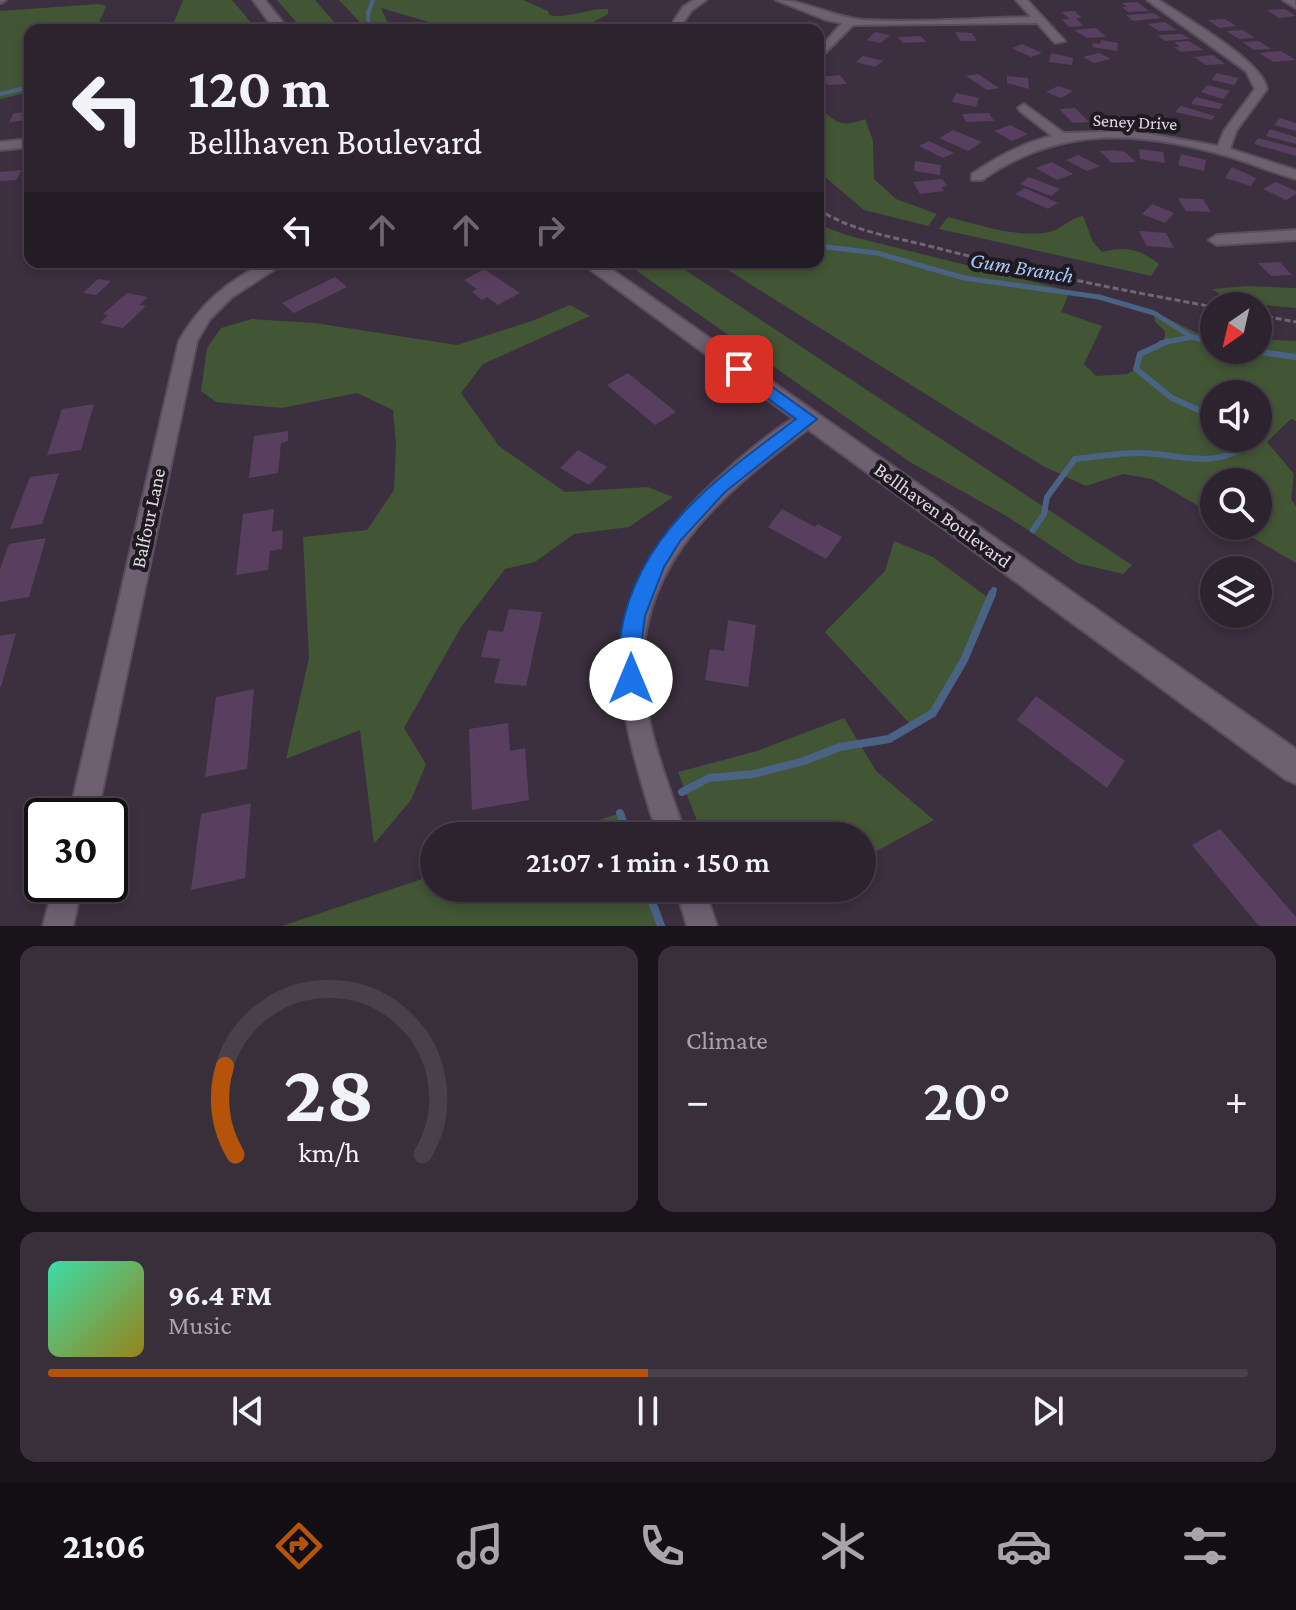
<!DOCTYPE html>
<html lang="en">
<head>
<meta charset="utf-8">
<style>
	:root { --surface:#2d232f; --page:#392f3b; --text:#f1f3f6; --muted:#a7a4aa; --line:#48404b; --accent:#b45309 }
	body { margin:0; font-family:"Crimson Pro",serif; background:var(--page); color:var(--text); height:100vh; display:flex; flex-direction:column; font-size:30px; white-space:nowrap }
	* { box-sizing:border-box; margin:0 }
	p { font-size:26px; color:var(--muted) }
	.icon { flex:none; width:44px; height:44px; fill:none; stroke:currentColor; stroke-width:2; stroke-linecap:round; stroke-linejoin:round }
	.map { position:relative; height:926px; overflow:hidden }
	.side { display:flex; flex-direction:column; gap:20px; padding:20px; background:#19131a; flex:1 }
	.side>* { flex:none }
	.top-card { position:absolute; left:24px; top:24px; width:800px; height:244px; border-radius:16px; box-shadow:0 4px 12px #0003,0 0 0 2px var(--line); background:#2d232f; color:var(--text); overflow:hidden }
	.needle { width:52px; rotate:214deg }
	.tools { position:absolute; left:1200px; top:292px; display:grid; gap:16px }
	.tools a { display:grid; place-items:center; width:72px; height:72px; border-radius:50%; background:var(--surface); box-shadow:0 4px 12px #0003,0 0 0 2px var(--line); font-size:40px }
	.speed { position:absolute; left:24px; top:798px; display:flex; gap:16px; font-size:40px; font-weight:700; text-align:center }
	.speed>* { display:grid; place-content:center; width:104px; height:104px; border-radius:50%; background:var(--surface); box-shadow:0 4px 12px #0003,0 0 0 2px var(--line); line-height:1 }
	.speed .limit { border:4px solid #111; border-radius:12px; background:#fff; color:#111 }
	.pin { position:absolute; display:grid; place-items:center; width:68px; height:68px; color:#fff; margin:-34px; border-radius:16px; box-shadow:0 4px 12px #0006 }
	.me { position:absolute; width:88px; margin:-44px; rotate:0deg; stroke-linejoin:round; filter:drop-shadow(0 0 6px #0008) }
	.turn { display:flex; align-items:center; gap:28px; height:168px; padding:0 32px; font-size:36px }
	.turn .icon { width:104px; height:104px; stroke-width:2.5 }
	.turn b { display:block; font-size:56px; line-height:68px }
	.lanes { display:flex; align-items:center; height:76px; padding:0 32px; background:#0003; justify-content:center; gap:40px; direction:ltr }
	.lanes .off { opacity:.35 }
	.big { font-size:60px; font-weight:600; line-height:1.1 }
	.side .card { flex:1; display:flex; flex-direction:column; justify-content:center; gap:12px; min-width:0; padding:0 28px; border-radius:16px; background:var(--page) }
	.side .dial { align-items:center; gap:0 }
	.dial svg { height:208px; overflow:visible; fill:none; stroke:var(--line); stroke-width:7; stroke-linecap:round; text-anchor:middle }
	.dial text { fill:var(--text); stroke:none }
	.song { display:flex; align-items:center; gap:24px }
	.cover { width:96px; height:96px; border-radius:12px; background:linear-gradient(135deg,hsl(160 70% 55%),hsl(50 70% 35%)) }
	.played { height:8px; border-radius:4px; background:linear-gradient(90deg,var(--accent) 50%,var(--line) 50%) }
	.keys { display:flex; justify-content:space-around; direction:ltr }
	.heat { display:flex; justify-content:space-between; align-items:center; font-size:44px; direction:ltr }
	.side .tiles { flex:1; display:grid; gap:20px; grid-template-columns:1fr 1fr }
	.card:last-child { grid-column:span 2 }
	.trip { position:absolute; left:420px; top:822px; width:456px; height:80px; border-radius:40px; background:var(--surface); box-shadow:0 4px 12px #0003,0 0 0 2px var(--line); font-weight:600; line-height:80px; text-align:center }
	.menu { display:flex; height:128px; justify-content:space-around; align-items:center; background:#120e13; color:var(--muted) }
	.menu .icon { width:56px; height:56px }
	.menu .selected { color:var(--accent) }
	.menu b { font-size:36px; color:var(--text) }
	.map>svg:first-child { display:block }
</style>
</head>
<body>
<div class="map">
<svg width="1296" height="926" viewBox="0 0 1296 926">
	<rect width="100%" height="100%" fill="#3c2f3f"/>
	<g fill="#425535" fill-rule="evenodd">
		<path d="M183 0H232L257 30H171Z"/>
		<path d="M277 0H315L341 30H303Z"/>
		<path d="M339 0H523L548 11 549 15C569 19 587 8 608 9V14L590 24 591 30H456L381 8 387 21 406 30H367Z"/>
		<path d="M99 4 106 6 96 30H30V92L0 99V11Z"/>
		<path d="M818 107C838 123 840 128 865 119L873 141 874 179 896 199 937 214 928 226 864 210 818 171Z"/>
		<path d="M1083 216 1093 242 1102 252C1125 246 1140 249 1159 264L1151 276 939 229 948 217C980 225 1016 238 1049 232 1061 230 1069 218 1083 216Z"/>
		<path d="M818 224 846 235 1062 289 1068 296 1061 312 1102 326 1084 364 1096 376 1127 374 1136 369 1140 354 1164 342 1165 331 1155 322 1154 313C1171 318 1199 337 1214 338V350H1258V339L1296 341V421L1291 419 1267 442 1294 474 1291 499 1296 506V563L1233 526H1258V482H1214V515L1152 479 1123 474 1086 486 1045 467 967 420 715 262H818ZM1214 394H1258V438H1214Z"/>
		<path d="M624 262H673L1132 565 1123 574 1077 563 1008 517 910 462Z"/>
		<path d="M1247 286 1296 288V308C1276 306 1226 303 1213 289Z"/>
		<path d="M570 305 590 316 483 364 461 393 499 446 565 492 648 487 673 497 629 527 574 534 535 562 505 569 461 627 404 728 426 764 411 800 374 844 360 730 286 759 309 658 303 537 367 530 394 490 396 444 393 410 357 393 282 408 216 402 201 391 207 348 221 328 252 319 315 323 457 345 532 321Z"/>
		<path d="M894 541 933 557 990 599 933 713 912 726 825 632 885 571Z"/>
		<path d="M844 718 876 771 934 820 862 859V836H703L678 772 757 751Z"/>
		<path d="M620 813 628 836H551Z"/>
		<path d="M434 875V888H647L661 926H282Z"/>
	</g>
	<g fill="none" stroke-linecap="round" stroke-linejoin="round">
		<g stroke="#4a6385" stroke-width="4">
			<path d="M369 30 368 13 373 0"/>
			<path d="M0 94 30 87"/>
		</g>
		<g stroke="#4a6385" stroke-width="5">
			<path d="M818 246 877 253 964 278 1099 297 1154 313 1192 337 1214 343"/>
			<path d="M1161 343 1192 337"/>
		</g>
		<g stroke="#4a6385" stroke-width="6">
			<path d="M1168 341 1140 354 1136 369 1172 398 1214 417"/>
			<path d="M1208 341 1214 343"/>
			<path d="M1246 350 1296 357"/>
			<path d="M1033 530 1044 514 1047 497 1075 459C1098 457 1121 452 1144 453 1184 455 1209 469 1247 446L1246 438"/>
			<path d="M991 596 994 590"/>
		</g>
		<g stroke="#4a6385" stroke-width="8">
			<path d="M682 792 709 778 754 774 804 761 840 747 889 739 933 713 964 660 992 594"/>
			<path d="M620 813 628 836"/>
			<path d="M647 888 661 926"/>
		</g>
	</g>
	<g fill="#593f5f">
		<path d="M1137 2 1149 11 1128 12 1122 7H1127L1122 3Z"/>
		<path d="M1285 9 1296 16 1279 18 1267 10Z"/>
		<path d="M1075 11 1082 18H1076L1083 26 1069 27 1062 19H1070L1061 12Z"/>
		<path d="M1154 13 1161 18 1133 21 1126 15Z"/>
		<path d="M1225 19 1236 26 1219 28 1208 20Z"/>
		<path d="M809 21 819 24 816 26 822 28H795Z"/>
		<path d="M1165 22 1177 30 1159 31 1148 24Z"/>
		<path d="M1096 28 1106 37 1087 38 1074 30Z"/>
		<path d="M1243 30 1255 38 1239 39 1226 31Z"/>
		<path d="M875 32 890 35 881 43 867 40Z"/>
		<path d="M955 32 972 33 977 41H960Z"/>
		<path d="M1182 34 1190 39 1165 41 1158 35Z"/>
		<path d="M921 36 926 42 903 43 898 37Z"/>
		<path d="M1101 40 1118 43 1117 51 1092 47 1093 43 1100 44Z"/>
		<path d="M1189 41 1203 50 1181 52 1174 47H1180L1174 42Z"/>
		<path d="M1259 41 1271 49 1254 50 1242 42Z"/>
		<path d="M1022 44 1042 53 1031 57 1012 48Z"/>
		<path d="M1281 51 1296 60 1274 62 1259 53Z"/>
		<path d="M1051 53 1073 58 1072 65 1049 62Z"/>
		<path d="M1099 53 1111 59 1094 63 1083 57Z"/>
		<path d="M1213 55 1225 64 1206 65 1194 57Z"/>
		<path d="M863 56 883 61 875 67 856 62Z"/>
		<path d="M1216 73 1239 78 1234 85 1212 80Z"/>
		<path d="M978 74 999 88 987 90 966 76Z"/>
		<path d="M840 75 847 84 828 85 821 77Z"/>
		<path d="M1007 76 1028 78 1029 89 1007 83Z"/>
		<path d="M1208 85 1230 91 1223 99 1201 92Z"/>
		<path d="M1058 86 1073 91 1061 98 1046 92Z"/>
		<path d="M956 93 979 98 976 107 952 102Z"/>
		<path d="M1196 97 1223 104 1219 109 1191 104Z"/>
		<path d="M1181 106 1215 116 1212 120 1175 112Z"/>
		<path d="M1075 108 1089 122 1073 123 1059 109Z"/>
		<path d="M30 112V120L9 122 14 113Z"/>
		<path d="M989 113 994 121 966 122 962 114Z"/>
		<path d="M1098 115 1120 116 1125 125 1103 124Z"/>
		<path d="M1142 116 1166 119 1169 129 1145 126Z"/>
		<path d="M1280 118 1296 123V131L1274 125Z"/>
		<path d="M1010 125 1028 134 1012 141 994 131Z"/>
		<path d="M1270 129 1296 137V144L1266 136Z"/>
		<path d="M953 130 982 142 968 151 939 138Z"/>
		<path d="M1258 138 1296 148V156L1254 144Z"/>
		<path d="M929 141 954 153 943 158 919 146Z"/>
		<path d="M1139 149 1163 152 1165 163 1140 159Z"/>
		<path d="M1114 150 1125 152 1136 162 1112 163 1100 151Z"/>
		<path d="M1181 154 1206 160 1204 171 1178 165Z"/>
		<path d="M1078 155 1100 166 1087 171 1066 160Z"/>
		<path d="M915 161 941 165 940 175 914 171Z"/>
		<path d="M1052 162 1073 174 1057 180 1036 168Z"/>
		<path d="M1232 167 1256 178 1251 186 1225 178Z"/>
		<path d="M22 170 16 180 0 181V172Z"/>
		<path d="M1029 177 1060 189 1051 196 1020 184Z"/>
		<path d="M942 179 948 186 941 187 944 191 920 194 913 182Z"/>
		<path d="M1276 182 1296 191V194L1286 200 1263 189Z"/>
		<path d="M1025 188 1058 203 1048 209 1015 194Z"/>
		<path d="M1178 198 1203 199 1211 212 1186 211Z"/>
		<path d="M1152 204 1174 213 1165 223 1142 214Z"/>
		<path d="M1139 231 1166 233 1174 248 1147 246Z"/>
		<path d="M1280 262 1292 275 1271 276 1258 263Z"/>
		<path d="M484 269 520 293 498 305 487 297 482 300 472 292 477 289 464 280Z"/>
		<path d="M335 277 347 287 294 313 282 303Z"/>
		<path d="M98 279 111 281 96 295 83 293Z"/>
		<path d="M127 293 148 297 139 305 146 306 123 328 100 323 108 315 103 314Z"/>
		<path d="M628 373 676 412 655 425 607 385Z"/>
		<path d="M94 404 81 450 47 455 62 409Z"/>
		<path d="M288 431V441L281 443 278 473 249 478 254 436Z"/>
		<path d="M578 450 607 467 589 485 560 468Z"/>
		<path d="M59 473 42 524 10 529 30 477Z"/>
		<path d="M274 509 272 532 283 530 282 549 270 551 268 570 236 575 243 514Z"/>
		<path d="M782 509 815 527 818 524 842 537 826 559 768 527Z"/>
		<path d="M46 538 29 597 0 602V569L9 544Z"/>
		<path d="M509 609 542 612 526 686 494 683 500 659 481 657 488 630 503 632Z"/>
		<path d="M728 620 756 625 748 687 705 680 710 649 724 651Z"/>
		<path d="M16 633 1 687H0V636Z"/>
		<path d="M254 689 247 769 205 777 216 697Z"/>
		<path d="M1036 696 1125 761 1107 788 1017 720Z"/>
		<path d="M508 723 510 751 525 748 529 800 472 810 469 729Z"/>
		<path d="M251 803 245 878 191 890 201 814Z"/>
		<path d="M1220 829 1296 917V926H1259L1192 845Z"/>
	</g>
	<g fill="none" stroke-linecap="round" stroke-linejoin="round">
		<defs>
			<g id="street">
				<path d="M0 0H6L1 3Z"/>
				<path d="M694 0H706L691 11 678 30H668L683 7Z"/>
				<path d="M776 0C806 0 834 18 865 20 920 23 976 18 1031 17L1016 0H1027L1065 41 1055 43 1037 23 853 25 818 60V50L842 23 826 20Z"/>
				<path d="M1147 0H1159C1183 17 1263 61 1267 89L1236 131 1230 149 1296 170V179C1274 173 1253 164 1231 157 1142 131 1061 124 982 180H972V174C997 157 1022 143 1052 136L1020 111 1018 108 1024 104 1064 133 1133 131 1218 146 1224 131 1255 89 1246 71Z"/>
				<path d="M1283 0H1295L1296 8Z"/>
				<path d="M30 139V147L0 150V142Z"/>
				<path d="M1296 230V240L1217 245 1209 240 1217 235Z"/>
				<path d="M266 262H286L232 297 210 319 197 341 97 816H69L179 341C200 304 228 281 266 262Z"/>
				<path d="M808 412 818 419 815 424C732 486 639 557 643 672 645 729 668 783 686 836H658C610 687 590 598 715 481 734 463 784 419 808 412Z"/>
				<path d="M54 884H82L73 926H43Z"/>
				<path d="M676 888H704L717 926H687Z"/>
			</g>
			<g id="secondary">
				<path d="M253 0H265L289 30H275Z"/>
				<path d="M580 262H601L1296 749V784L1285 779Z"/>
			</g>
		</defs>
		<use href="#street" stroke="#584d5b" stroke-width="4"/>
		<use href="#secondary" stroke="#584d5b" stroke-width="4"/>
		<g stroke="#726675" stroke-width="3" stroke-dasharray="6 3" stroke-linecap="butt">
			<path d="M818 209C853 232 894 237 933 247 1026 271 1120 290 1214 307"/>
			<path d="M1258 315 1296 322"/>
		</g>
		<use href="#street" fill="#6e5f71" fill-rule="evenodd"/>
		<use href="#secondary" fill="#6e5f71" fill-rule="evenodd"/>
	</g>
	<path fill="#1a73e8" stroke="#114b97" stroke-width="2" d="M739 363 817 419 725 492 680 541 664 567 645 616 641 646 642 679 639 687 631 690 623 687C616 671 619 649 621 632 638 532 721 475 796 419L733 373 731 369Z"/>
	<g text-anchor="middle" stroke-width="8" stroke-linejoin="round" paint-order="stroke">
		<g font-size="18" fill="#e1d8e3" stroke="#1f1921">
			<text transform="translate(1135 122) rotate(3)" y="6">Seney Drive</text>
		</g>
		<g font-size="20" fill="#e1d8e3" stroke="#1f1921">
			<text transform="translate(943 515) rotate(36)" y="7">Bellhaven Boulevard</text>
			<text transform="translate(148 518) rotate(-78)" y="7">Balfour Lane</text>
		</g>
		<g font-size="22" font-style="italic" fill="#a7c8f6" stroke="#1f1921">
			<text transform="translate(1022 267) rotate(9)" y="8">Gum Branch</text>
		</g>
	</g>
</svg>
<div class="tools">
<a><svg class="needle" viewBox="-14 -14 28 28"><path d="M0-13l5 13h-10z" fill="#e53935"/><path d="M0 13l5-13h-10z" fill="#a7a4aa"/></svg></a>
<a><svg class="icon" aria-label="sound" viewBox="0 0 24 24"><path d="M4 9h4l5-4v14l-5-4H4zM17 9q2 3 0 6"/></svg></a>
<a><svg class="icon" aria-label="search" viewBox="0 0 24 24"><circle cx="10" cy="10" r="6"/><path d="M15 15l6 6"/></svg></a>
<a><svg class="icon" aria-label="layers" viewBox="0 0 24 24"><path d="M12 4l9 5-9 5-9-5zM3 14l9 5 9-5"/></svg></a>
</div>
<div class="speed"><div class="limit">30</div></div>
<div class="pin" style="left:739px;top:369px;background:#d93025"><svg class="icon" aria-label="arrive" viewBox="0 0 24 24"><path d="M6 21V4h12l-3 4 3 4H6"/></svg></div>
<svg class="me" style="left:631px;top:679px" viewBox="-20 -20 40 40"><circle r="19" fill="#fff"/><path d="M0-13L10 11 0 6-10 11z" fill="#1a73e8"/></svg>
<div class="trip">21:07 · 1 min · 150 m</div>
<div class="top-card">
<div class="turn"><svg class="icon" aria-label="left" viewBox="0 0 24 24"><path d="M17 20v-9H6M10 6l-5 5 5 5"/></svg><div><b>120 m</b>Bellhaven Boulevard</div></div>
<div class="lanes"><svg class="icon" aria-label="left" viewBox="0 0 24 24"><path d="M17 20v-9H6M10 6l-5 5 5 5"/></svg><svg class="icon off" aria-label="ahead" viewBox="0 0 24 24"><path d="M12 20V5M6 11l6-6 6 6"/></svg><svg class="icon off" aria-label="ahead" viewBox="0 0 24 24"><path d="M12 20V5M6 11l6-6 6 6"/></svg><svg class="icon off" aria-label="right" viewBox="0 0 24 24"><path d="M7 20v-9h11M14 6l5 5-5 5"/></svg></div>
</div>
</div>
<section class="side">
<div class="tiles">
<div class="card dial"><svg viewBox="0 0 100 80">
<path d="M14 69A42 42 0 1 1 86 69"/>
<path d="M14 69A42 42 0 0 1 10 35" stroke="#b45309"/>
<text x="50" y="56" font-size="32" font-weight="700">28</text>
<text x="50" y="72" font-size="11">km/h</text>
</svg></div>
<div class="card"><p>Climate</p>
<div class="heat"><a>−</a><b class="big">20°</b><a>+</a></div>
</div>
<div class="card">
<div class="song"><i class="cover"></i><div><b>96.4 FM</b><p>Music</p></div></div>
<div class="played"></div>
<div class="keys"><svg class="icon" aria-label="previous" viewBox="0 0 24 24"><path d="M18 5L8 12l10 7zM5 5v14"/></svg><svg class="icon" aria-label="pause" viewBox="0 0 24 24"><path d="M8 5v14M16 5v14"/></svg><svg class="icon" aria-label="next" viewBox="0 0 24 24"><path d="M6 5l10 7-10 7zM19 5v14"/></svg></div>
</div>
</div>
</section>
<nav class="menu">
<b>21:06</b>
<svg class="icon selected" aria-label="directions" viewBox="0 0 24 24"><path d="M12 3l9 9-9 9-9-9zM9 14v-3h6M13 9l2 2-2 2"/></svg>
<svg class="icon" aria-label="music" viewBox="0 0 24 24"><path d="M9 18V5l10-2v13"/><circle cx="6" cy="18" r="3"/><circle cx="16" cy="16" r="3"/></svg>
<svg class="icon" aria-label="phone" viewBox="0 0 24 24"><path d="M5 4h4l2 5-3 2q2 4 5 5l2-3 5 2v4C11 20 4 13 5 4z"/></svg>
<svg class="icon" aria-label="climate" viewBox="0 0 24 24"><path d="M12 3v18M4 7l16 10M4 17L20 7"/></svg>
<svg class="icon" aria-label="car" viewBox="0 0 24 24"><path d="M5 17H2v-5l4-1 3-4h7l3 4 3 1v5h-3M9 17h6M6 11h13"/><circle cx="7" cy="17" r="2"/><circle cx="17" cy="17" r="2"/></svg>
<svg class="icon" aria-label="filters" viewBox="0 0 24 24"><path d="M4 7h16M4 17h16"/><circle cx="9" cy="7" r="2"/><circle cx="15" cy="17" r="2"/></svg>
</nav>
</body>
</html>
